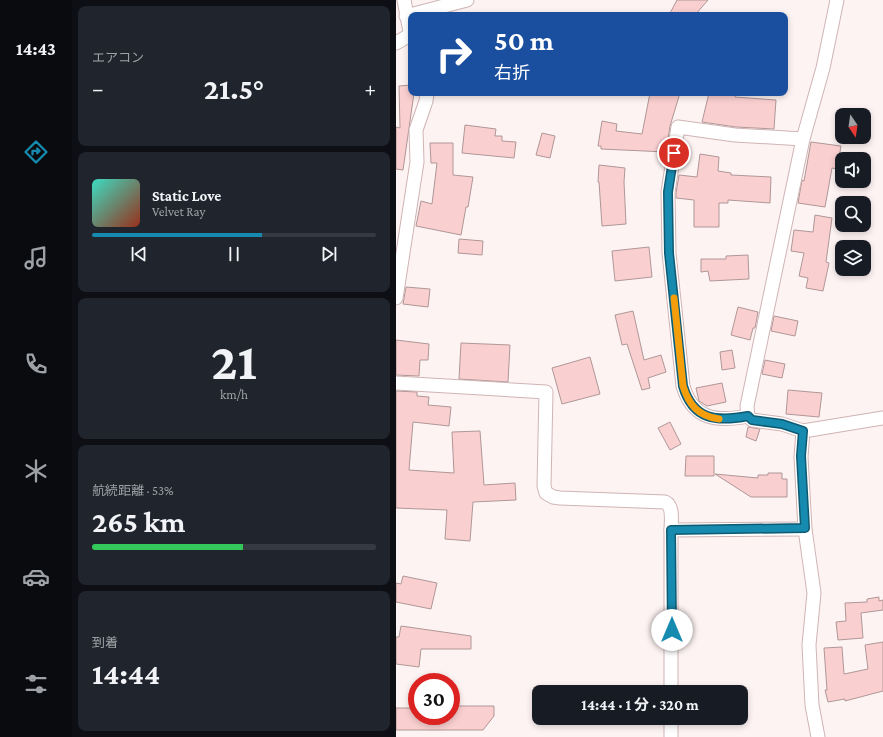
<!DOCTYPE html>
<html lang="ja">
<head>
<meta charset="utf-8">
<style>
	:root { --surface:#171b24; --page:#20242c; --text:#f1f3f6; --muted:#9ea1a6; --line:#363941; --accent:#178aaf }
	body { margin:0; font-family:"Crimson Pro","Noto Sans JP",serif; background:var(--page); color:var(--text); height:100vh; display:flex; flex-direction:column; font-size:15px; white-space:nowrap }
	* { box-sizing:border-box; margin:0 }
	p { font-size:13px; color:var(--muted) }
	.icon { flex:none; width:22px; height:22px; fill:none; stroke:currentColor; stroke-width:2; stroke-linecap:round; stroke-linejoin:round }
	.map { position:relative; flex:1; overflow:hidden }
	.details { display:flex; flex-direction:column; gap:6px; padding:6px; background:#0d0f14; width:324px }
	.details>* { flex:none }
	.guide { position:absolute; left:12px; top:12px; width:380px; height:84px; border-radius:8px; box-shadow:0 2px 6px #0003; background:#1a4fa0; color:#fff; overflow:hidden }
	.needle { width:26px; rotate:167deg }
	.tools { position:absolute; left:439px; top:108px; display:grid; gap:8px }
	.tools a { display:grid; place-items:center; width:36px; height:36px; border-radius:8px; background:var(--surface); box-shadow:0 2px 6px #0003; font-size:20px }
	.speed { position:absolute; left:12px; top:673px; display:flex; gap:8px; font-size:20px; font-weight:700; text-align:center }
	.speed>* { display:grid; place-content:center; width:52px; height:52px; border-radius:50%; background:var(--surface); box-shadow:0 2px 6px #0003; line-height:1 }
	.speed .limit { border:6px solid #d22; background:#fff; color:#111 }
	.pin { position:absolute; display:grid; place-items:center; width:34px; height:34px; color:#fff; margin:-17px; border:2px solid #fff; border-radius:50%; box-shadow:0 1px 4px #0007 }
	.me { position:absolute; width:44px; margin:-22px; rotate:0deg; stroke-linejoin:round; filter:drop-shadow(0 0 3px #0008) }
	.turn { display:flex; align-items:center; gap:14px; height:84px; padding:0 20px; font-size:18px }
	.turn .icon { width:52px; height:52px; stroke-width:2.5 }
	.turn b { display:block; font-size:28px; line-height:34px }
	.big { font-size:30px; font-weight:700; line-height:1.1 }
	.details .tile { flex:1; display:flex; flex-direction:column; justify-content:center; gap:6px; min-width:0; padding:0 14px; border-radius:8px; background:var(--page) }
	.details .dial { align-items:center; gap:0 }
	.dial b { font-size:52px; line-height:1 }
	.song { display:flex; align-items:center; gap:12px }
	.cover { width:48px; height:48px; border-radius:6px; background:linear-gradient(135deg,hsl(170 70% 55%),hsl(10 70% 35%)) }
	.played { height:4px; border-radius:2px; background:linear-gradient(90deg,var(--accent) 60%,var(--line) 60%) }
	.keys { display:flex; justify-content:space-around; direction:ltr }
	.heat { display:flex; justify-content:space-between; align-items:center; font-size:22px; direction:ltr }
	.charge { height:6px; border-radius:3px; background:linear-gradient(90deg,#34c759 53%,var(--line) 0) }
	.trip { position:absolute; left:136px; top:685px; width:216px; height:40px; border-radius:8px; background:var(--surface); box-shadow:0 2px 6px #0003; font-weight:700; line-height:40px; text-align:center }
	main { display:flex; flex:1; min-height:0 }
	.tabs { display:flex; flex-direction:column; width:72px; justify-content:space-around; align-items:center; background:#090b0e; color:var(--muted) }
	.tabs .icon { width:28px; height:28px }
	.tabs .selected { color:var(--accent) }
	.tabs b { font-size:18px; color:var(--text) }
	.map>svg:first-child { display:block }
</style>
</head>
<body>
<main>
<nav class="tabs">
<b>14:43</b>
<svg class="icon selected" aria-label="directions" viewBox="0 0 24 24"><path d="M12 3l9 9-9 9-9-9zM9 14v-3h6M13 9l2 2-2 2"/></svg>
<svg class="icon" aria-label="music" viewBox="0 0 24 24"><path d="M9 18V5l10-2v13"/><circle cx="6" cy="18" r="3"/><circle cx="16" cy="16" r="3"/></svg>
<svg class="icon" aria-label="phone" viewBox="0 0 24 24"><path d="M5 4h4l2 5-3 2q2 4 5 5l2-3 5 2v4C11 20 4 13 5 4z"/></svg>
<svg class="icon" aria-label="climate" viewBox="0 0 24 24"><path d="M12 3v18M4 7l16 10M4 17L20 7"/></svg>
<svg class="icon" aria-label="car" viewBox="0 0 24 24"><path d="M5 17H2v-5l4-1 3-4h7l3 4 3 1v5h-3M9 17h6M6 11h13"/><circle cx="7" cy="17" r="2"/><circle cx="17" cy="17" r="2"/></svg>
<svg class="icon" aria-label="filters" viewBox="0 0 24 24"><path d="M4 7h16M4 17h16"/><circle cx="9" cy="7" r="2"/><circle cx="15" cy="17" r="2"/></svg>
</nav>
<section class="details">
<div class="tile"><p>エアコン</p>
<div class="heat"><a>−</a><b class="big">21.5°</b><a>+</a></div>
</div>
<div class="tile">
<div class="song"><i class="cover"></i><div><b>Static Love</b><p>Velvet Ray</p></div></div>
<div class="played"></div>
<div class="keys"><svg class="icon" aria-label="previous" viewBox="0 0 24 24"><path d="M18 5L8 12l10 7zM5 5v14"/></svg><svg class="icon" aria-label="pause" viewBox="0 0 24 24"><path d="M8 5v14M16 5v14"/></svg><svg class="icon" aria-label="next" viewBox="0 0 24 24"><path d="M6 5l10 7-10 7zM19 5v14"/></svg></div>
</div>
<div class="tile dial"><b>21</b><p>km/h</p></div>
<div class="tile"><p>航続距離 · 53%</p><b class="big">265 km</b><div class="charge"></div></div>
<div class="tile"><p>到着</p><b class="big">14:44</b></div>
</section>
<div class="map">
<svg width="487" height="737" viewBox="0 0 487 737">
	<rect width="100%" height="100%" fill="#fef3f3"/>
	<g fill="#facfd0" stroke="#b09797">
		<path d="M281 0H312L299 15H273Z"/>
		<path d="M15 85V93H18L7 170 0 169V127L4 128 3 86Z"/>
		<path d="M254 93H284L274 126 270 152 205 149V146H202L206 121 221 124 220 131 246 134Z"/>
		<path d="M313 93H340L339 97 380 100 378 129 340 127 306 122Z"/>
		<path d="M69 125 100 129 99 136H106V141L120 142 118 158 66 153Z"/>
		<path d="M146 133 159 136 154 158 140 155Z"/>
		<path d="M415 142 445 146 441 169 436 168 429 207 402 203 406 180 408 181Z"/>
		<path d="M34 143H57V175L77 177 72 207H70L65 235 20 226 25 201 36 204 41 163H35Z"/>
		<path d="M304 154 323 157 322 171 335 173V175L375 177 374 203 332 200V203H323V227H298V200L280 198V193L283 175 301 177Z"/>
		<path d="M203 165 229 168 228 182 230 224 206 226 203 182H202Z"/>
		<path d="M419 215 436 218 430 262 433 263 427 291 410 288 412 278 403 276 408 253 395 251 398 230 417 232Z"/>
		<path d="M63 239 87 241 86 255 62 253Z"/>
		<path d="M253 247 256 277 219 281 216 251Z"/>
		<path d="M352 255 353 279 314 281 312 271 305 272V259H330V256Z"/>
		<path d="M10 287 34 289 32 307 7 304Z"/>
		<path d="M342 307 362 312 359 328H357L354 340 335 335Z"/>
		<path d="M237 311 248 360 265 355 270 372 252 378 254 388 246 390 231 344 226 345 219 315Z"/>
		<path d="M378 316 402 321 399 336 375 331Z"/>
		<path d="M0 340 33 344 32 360H24L23 376 0 375Z"/>
		<path d="M65 343 114 345 112 382 63 379Z"/>
		<path d="M336 350 339 368 326 370 324 352Z"/>
		<path d="M194 357 204 394 166 404 156 368Z"/>
		<path d="M369 360 389 364 386 378 366 374Z"/>
		<path d="M326 383 330 402 311 406 303 401 300 388Z"/>
		<path d="M392 390 426 393 423 417 390 414Z"/>
		<path d="M0 391 21 392V396L33 397 32 405 55 407 53 426 17 422 13 470 58 473 56 432 84 431 88 485 119 483 120 500 77 502 74 541 49 539 51 510 0 508Z"/>
		<path d="M274 422 285 444 274 450 262 428Z"/>
		<path d="M352 427 364 429 360 441 350 437Z"/>
		<path d="M290 456H318V476H289Z"/>
		<path d="M372 473H386V479H391V497H355L319 474 362 478V475H372Z"/>
		<path d="M7 576 41 583 35 609 0 602V583L5 584Z"/>
		<path d="M483 597V601L487 600V610L465 613 467 638 442 640 440 622 450 621 449 603 471 602V599Z"/>
		<path d="M5 626 75 636V649H25L23 667 0 664V637H3Z"/>
		<path d="M487 642V691L449 701V699L432 702 429 690H431L428 648 446 647 448 674 472 669 469 645Z"/>
		<path d="M57 706H98V716L87 730H0V708H21V716H57Z"/>
	</g>
	<g fill="none" stroke-linecap="round" stroke-linejoin="round">
		<defs>
			<g id="street">
				<path d="M8 0 15 37"/>
				<path d="M441 0 427 68 407 139 351 406 352 416 356 420 386 424 407 431 487 418"/>
				<path d="M10 16 71 0"/>
				<path d="M0 43 14 35"/>
				<path d="M0 298 21 162 20 130 30 101 31 93"/>
				<path d="M0 383 150 392 148 486 150 493 157 497 164 498 269 502C278 506 275 521 275 530V692"/>
				<path d="M352 416C321 422 297 420 287 386L273 253 272 192 282 127 339 135 407 139"/>
				<path d="M407 431 405 457 409 529 418 593 413 645 416 705 422 737"/>
				<path d="M275 530 409 529"/>
				<path d="M275 737V718"/>
			</g>
		</defs>
		<use href="#street" stroke="#cfb4b5" stroke-width="15"/>
		<use href="#street" stroke="#fff" stroke-width="13"/>
	</g>
	<g fill="none" stroke-linecap="round" stroke-linejoin="round">
		<defs>
			<path id="route" d="M276 630 275 530 409 528 405 456 407 431 386 424 356 420 352 416C320 422 297 420 287 386L273 253 272 192 278 153"/>
		</defs>
		<use href="#route" stroke="#0f5a72" stroke-width="10"/>
		<use href="#route" stroke="#178aaf" stroke-width="7"/>
		<path stroke="#f59e0b" stroke-width="7" d="M278 298 287 386C293 405 302 416 323 419"/>
	</g>
</svg>
<div class="tools">
<a><svg class="needle" viewBox="-14 -14 28 28"><path d="M0-13l5 13h-10z" fill="#e53935"/><path d="M0 13l5-13h-10z" fill="#9ea1a6"/></svg></a>
<a><svg class="icon" aria-label="sound" viewBox="0 0 24 24"><path d="M4 9h4l5-4v14l-5-4H4zM17 9q2 3 0 6"/></svg></a>
<a><svg class="icon" aria-label="search" viewBox="0 0 24 24"><circle cx="10" cy="10" r="6"/><path d="M15 15l6 6"/></svg></a>
<a><svg class="icon" aria-label="layers" viewBox="0 0 24 24"><path d="M12 4l9 5-9 5-9-5zM3 14l9 5 9-5"/></svg></a>
</div>
<div class="speed"><div class="limit">30</div></div>
<div class="pin" style="left:278px;top:153px;background:#d93025"><svg class="icon" aria-label="arrive" viewBox="0 0 24 24"><path d="M6 21V4h12l-3 4 3 4H6"/></svg></div>
<svg class="me" style="left:276px;top:630px" viewBox="-20 -20 40 40"><circle r="19" fill="#fff"/><path d="M0-13L10 11 0 6-10 11z" fill="#178aaf"/></svg>
<div class="trip">14:44 · 1 分 · 320 m</div>
<div class="guide">
<div class="turn"><svg class="icon" aria-label="right" viewBox="0 0 24 24"><path d="M7 20v-9h11M14 6l5 5-5 5"/></svg><div><b>50 m</b>右折</div></div>
</div>
</div>
</main>
</body>
</html>
